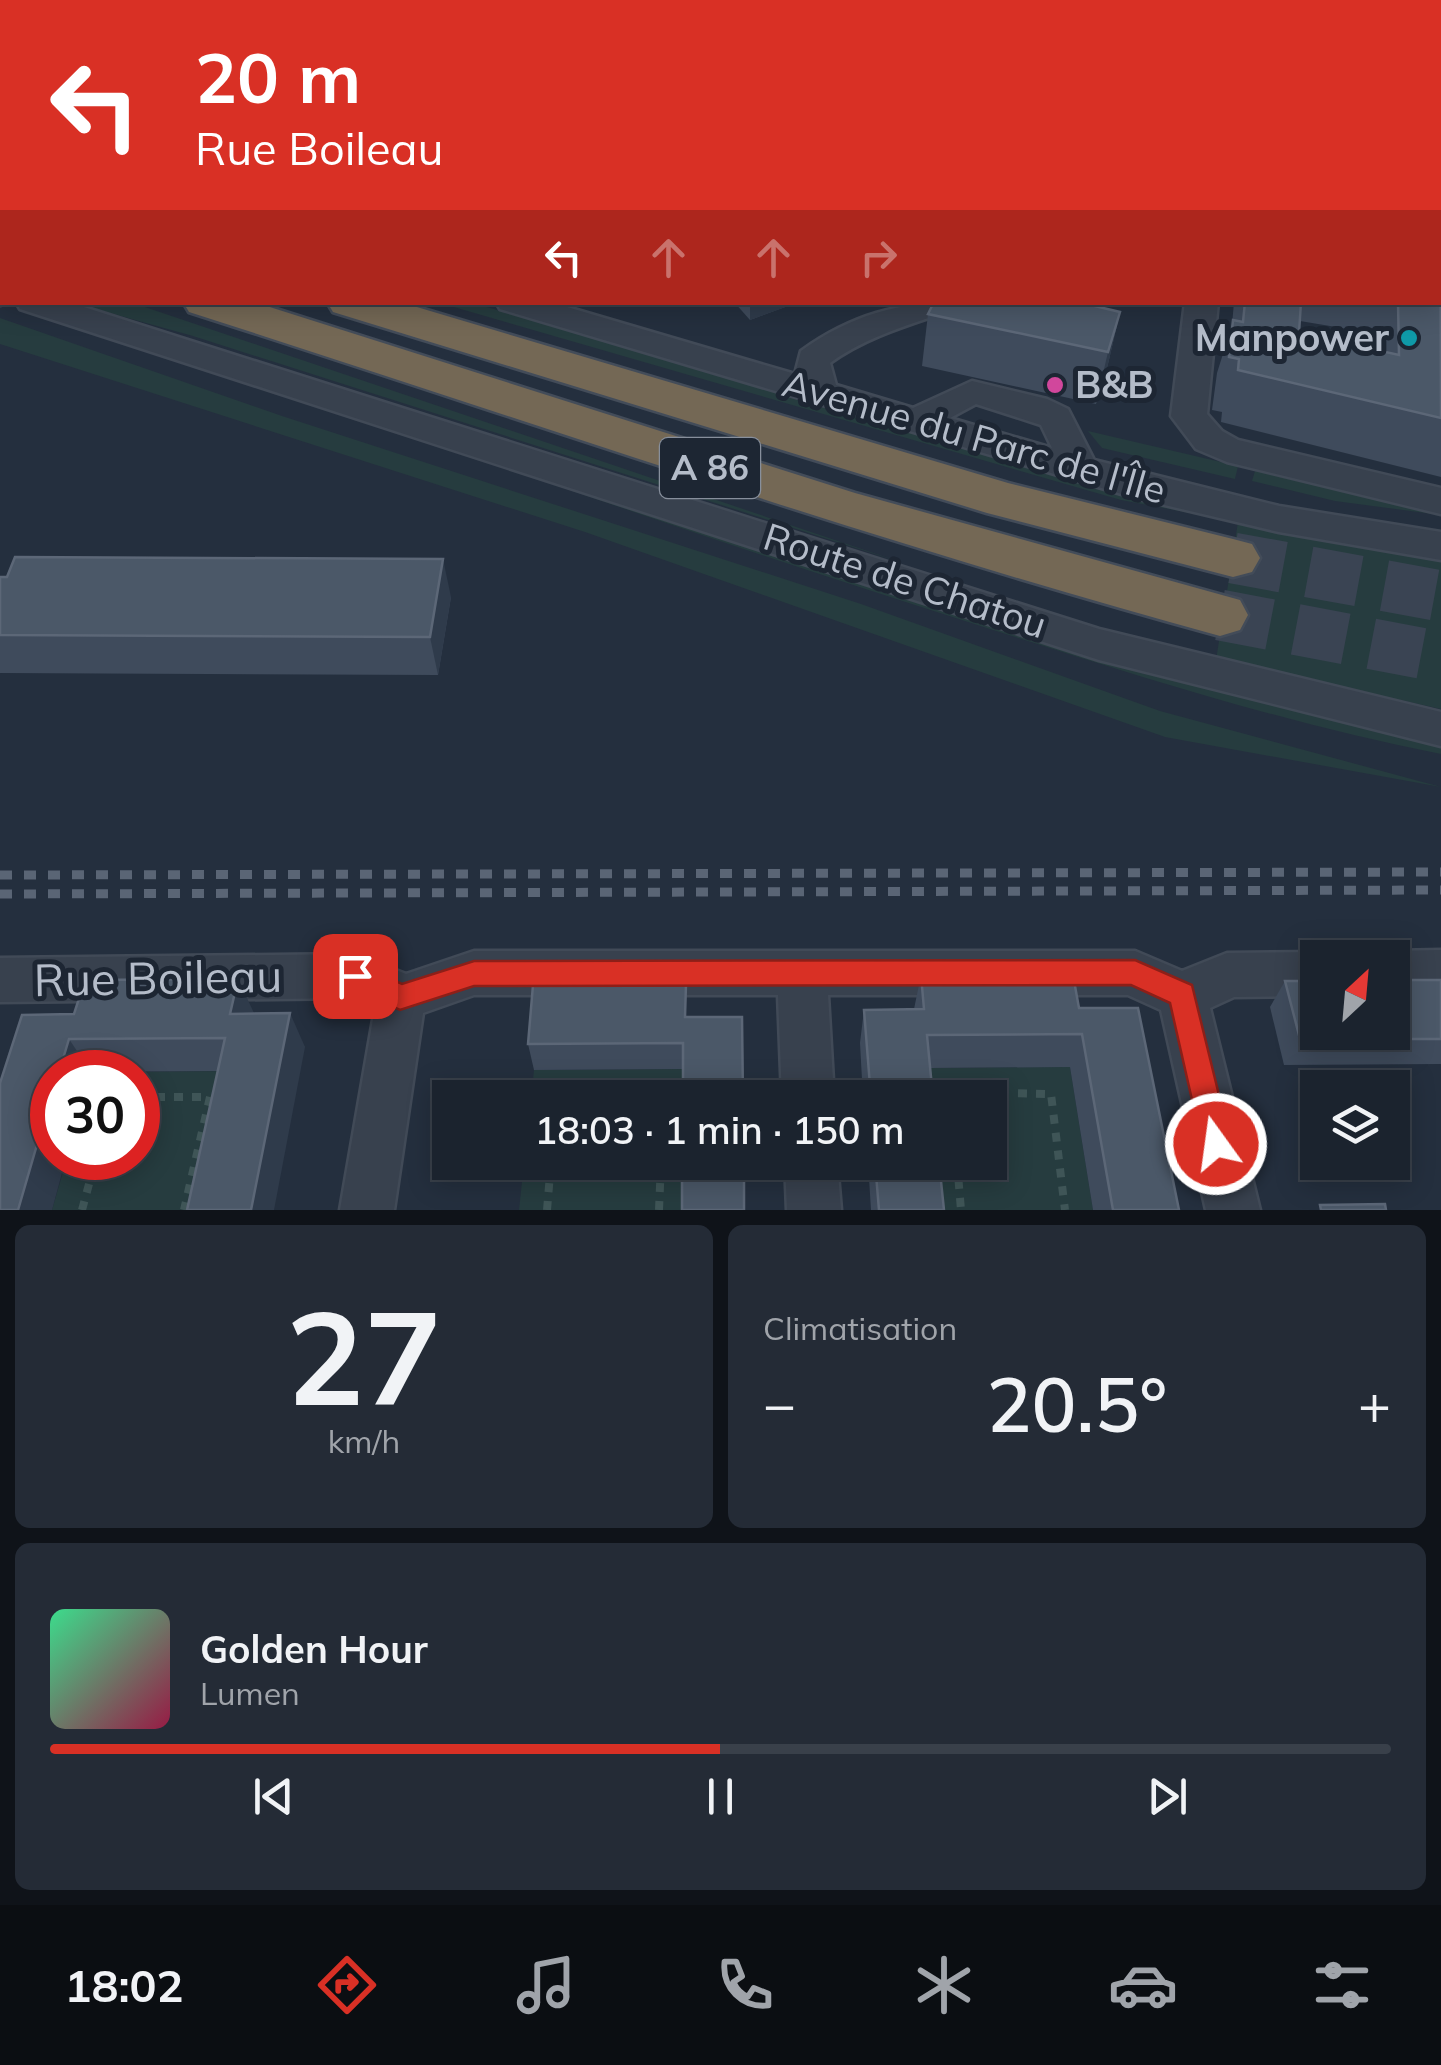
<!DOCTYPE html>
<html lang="fr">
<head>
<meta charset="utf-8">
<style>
	:root { --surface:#1b232e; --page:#242b36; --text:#f1f3f6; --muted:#a0a4aa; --line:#39404a; --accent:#d93025 }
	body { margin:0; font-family:Mulish,sans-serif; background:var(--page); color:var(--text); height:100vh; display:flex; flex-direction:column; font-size:38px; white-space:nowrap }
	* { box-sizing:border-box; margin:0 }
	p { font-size:32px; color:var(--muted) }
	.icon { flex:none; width:55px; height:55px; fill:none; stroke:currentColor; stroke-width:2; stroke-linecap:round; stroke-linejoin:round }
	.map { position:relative; height:1210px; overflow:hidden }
	.sheet { display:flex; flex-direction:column; gap:15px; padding:15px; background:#0f1319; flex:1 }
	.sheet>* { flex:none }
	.top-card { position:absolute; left:0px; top:0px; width:1442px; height:305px; box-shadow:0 5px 25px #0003,0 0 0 2px var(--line); background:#d93025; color:#fff; overflow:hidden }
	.needle { width:65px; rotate:26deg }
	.fabs { position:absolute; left:1300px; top:940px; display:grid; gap:20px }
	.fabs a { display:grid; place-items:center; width:110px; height:110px; border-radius:0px; background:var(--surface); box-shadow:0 5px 25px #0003,0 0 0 2px var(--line); font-size:50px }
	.speed { position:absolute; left:30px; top:1050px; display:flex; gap:20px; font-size:50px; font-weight:700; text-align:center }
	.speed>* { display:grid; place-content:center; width:130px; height:130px; border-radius:50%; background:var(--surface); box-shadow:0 5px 25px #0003,0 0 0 2px var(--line); line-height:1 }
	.speed .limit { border:15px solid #d22; background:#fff; color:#111 }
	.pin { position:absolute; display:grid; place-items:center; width:85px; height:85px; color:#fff; margin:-42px; border-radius:20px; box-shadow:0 5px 15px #0006 }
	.me { position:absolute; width:110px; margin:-55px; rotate:346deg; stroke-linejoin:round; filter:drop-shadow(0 0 8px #0008) }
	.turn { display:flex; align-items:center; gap:35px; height:210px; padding:0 30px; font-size:45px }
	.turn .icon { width:130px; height:130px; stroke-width:2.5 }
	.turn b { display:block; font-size:70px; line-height:85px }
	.lanes { display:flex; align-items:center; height:95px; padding:0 30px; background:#0003; justify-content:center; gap:50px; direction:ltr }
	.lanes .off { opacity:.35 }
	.big { font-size:75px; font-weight:600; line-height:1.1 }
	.sheet .tile { flex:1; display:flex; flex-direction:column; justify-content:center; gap:15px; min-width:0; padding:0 35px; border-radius:15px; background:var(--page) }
	.sheet .dial { align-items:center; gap:0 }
	.dial b { font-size:130px; line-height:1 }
	.song { display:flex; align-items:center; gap:30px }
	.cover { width:120px; height:120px; border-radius:15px; background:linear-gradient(135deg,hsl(150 70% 55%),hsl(340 70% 35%)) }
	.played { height:10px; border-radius:5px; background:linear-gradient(90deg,var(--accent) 50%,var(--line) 50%) }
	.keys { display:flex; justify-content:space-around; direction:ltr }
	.heat { display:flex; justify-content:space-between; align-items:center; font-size:55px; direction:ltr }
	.sheet .tiles { flex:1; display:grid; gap:15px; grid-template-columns:1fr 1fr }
	.tile:last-child { grid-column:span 2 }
	.trip { position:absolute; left:432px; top:1080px; width:575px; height:100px; border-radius:0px; background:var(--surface); box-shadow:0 5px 25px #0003,0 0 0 2px var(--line); font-weight:600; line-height:100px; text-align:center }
	.menu { display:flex; height:160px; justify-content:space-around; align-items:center; background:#0b0e12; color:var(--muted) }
	.menu .icon { width:70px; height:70px }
	.menu .on { color:var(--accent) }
	.menu b { font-size:45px; color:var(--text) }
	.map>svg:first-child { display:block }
</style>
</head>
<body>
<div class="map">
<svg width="1441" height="1210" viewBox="0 0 1441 1210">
	<rect width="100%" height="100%" fill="#242f3e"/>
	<g fill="#263c3f">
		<path d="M74 303H133L903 563 193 336Z"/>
		<path d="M440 303H473L1038 468 1441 556V709L1216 660 1238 522 1121 500Z"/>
		<path d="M0 318 282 416 861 604 1160 711 1441 787 1165 737 585 532 0 344Z"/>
		<path d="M182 356 1441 738V754C1278 722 1120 670 962 620 700 537 442 446 182 356Z"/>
		<path d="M1088 431 1238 466 1235 479 1102 448Z"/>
		<path d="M1255 471 1441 513V515L1335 501 1252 481Z"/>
		<path d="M1070 1067 1093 1210H933L929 1163 990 1162V1098L922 1097 920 1068Z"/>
		<path d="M684 1069V1097L531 1098 534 1070Z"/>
		<path d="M241 1071 212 1210H52L67 1158H138V1072H91Z"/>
		<path d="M524 1163H684L683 1210H519Z"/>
	</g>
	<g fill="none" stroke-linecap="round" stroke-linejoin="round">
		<g stroke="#3a4453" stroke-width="51" stroke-dasharray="51 26" stroke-linecap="butt">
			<path d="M1233 558 1441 596"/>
			<path d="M1220 615 1441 657"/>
		</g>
		<defs>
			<g id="minor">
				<path d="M252 0H280L281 2H254Z"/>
				<path d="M565 0H593L594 2H567Z"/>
				<path d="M833 0H860L861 2H835Z"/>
				<path d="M1285 0H1314L1315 2H1287Z"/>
				<path d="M1404 0H1431L1432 2H1406Z"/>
				<rect x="1440" y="14" width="1" height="17"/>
				<rect x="1440" y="83" width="1" height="17"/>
				<rect x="1440" y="112" width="1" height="18"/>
				<path d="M0 152 2 153V171L0 170Z"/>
				<path d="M0 284 2 302H12L0 305Z"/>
				<path d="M16 302H68L1099 629 1441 712V746L1099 660 20 309Z"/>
				<path d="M496 302H550L795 374 801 351C851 315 899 302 959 302L955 309C912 324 867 336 830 363L836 385 913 408 972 381 1047 399 1068 409 1094 460 1279 506 1441 532V560L1279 532 1135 498 500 309ZM976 404 1041 425 1052 448 950 418Z"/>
				<path d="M1185 302H1218L1207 414 1222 431 1238 440 1441 488V514L1227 462 1196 449 1171 416Z"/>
				<path d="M1441 950V994L1392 995V958H1375L1392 951Z"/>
				<path d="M474 951H1135L1182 971 1227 953 1318 952 1332 958H1318V996L1234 997 1210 1008 1260 1210H1206L1161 1010 1128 995H828L834 1098H782L778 995H474L423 1013 394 1210H340L375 1008 355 998 0 1002V958L355 954 406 974Z"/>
				<path d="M785 1162H837L841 1210H787Z"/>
			</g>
			<g id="highway">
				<path d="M0 190 2 191V217L0 216Z"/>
				<path d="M0 229 2 230V256H0Z"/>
				<path d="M183 302H254L855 493 1240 600 1248 615 1240 630 1220 636C872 541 532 422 189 312Z"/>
				<path d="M327 302H400L1008 483 1233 539 1252 544 1260 558 1252 572 1233 577 987 513 333 312Z"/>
			</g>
		</defs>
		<use href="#minor" stroke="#414a57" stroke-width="5"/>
		<use href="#highway" stroke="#434c59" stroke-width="5"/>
		<g stroke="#3f5557" stroke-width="8" stroke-dasharray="9 9" stroke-linecap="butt">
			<path d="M138 1097H210L184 1210"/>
			<path d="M557 1098H664"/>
			<path d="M952 1098V1092L1051 1094 1065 1210"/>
			<path d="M957 1162 961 1210"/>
			<path d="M82 1210 96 1158"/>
			<path d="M547 1210 551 1162"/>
			<path d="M659 1210 661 1162"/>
		</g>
		<use href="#minor" fill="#38414e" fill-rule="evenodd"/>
		<use href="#highway" fill="#746855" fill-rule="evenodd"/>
		<g stroke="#5a6575" stroke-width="9" stroke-dasharray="12 12" stroke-linecap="butt">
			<path d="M0 875 1441 872"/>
			<path d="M0 894 1441 890"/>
		</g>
	</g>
	<g fill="#3f4b5c" fill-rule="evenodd">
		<path d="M1441 126V477L1221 422 1222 412 1212 410 1217 373 1232 325 1234 302H1440ZM1300 321 1378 334V351L1299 333Z"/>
		<path d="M734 302H799L750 320Z"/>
		<path d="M1082 302H1091L1086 304 1120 312 1108 364 1096 404 922 366 928 314 1084 304Z"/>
		<path d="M0 577 451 597 438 675 0 673Z"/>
		<path d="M921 975 1079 1008 1179 1210H1093L1070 1067 930 1068 933 1098H863L860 1043 864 1010 914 1009Z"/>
		<path d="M1441 980V1064L1284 1065 1270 1007 1285 981Z"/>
		<path d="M686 984 683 1069 534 1070 528 1044Z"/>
		<path d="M74 1014H254L305 1047 217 1071 52 1072 0 1210Z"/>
		<path d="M868 1162H939L944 1210H871Z"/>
	</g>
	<g fill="#2f3b4b">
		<path d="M23 0H185L175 2H24Z"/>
		<path d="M750 302H799L750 320Z"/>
		<path d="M1120 312 1108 364 1096 404 1108 352Z"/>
		<path d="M443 559 451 597 438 675 430 637Z"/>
		<path d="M238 979 254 1013 230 1014Z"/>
		<path d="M290 1013 305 1047 274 1210H251Z"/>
		<path d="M69 1039 91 1072H59Z"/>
		<path d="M52 1093V1158H66L52 1210H18Z"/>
	</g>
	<g fill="#4b5868" stroke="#5c6777" stroke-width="2.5">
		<path d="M295 0H474L476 2H284Z"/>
		<path d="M1440 126 1441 418 1238 370 1239 359 1229 357 1233 320 1243 322 1245 302H1301L1299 333 1399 355 1398 302H1440Z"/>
		<path d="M934 302H1078L1120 312 1108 352 928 314Z"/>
		<path d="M15 557 443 559 430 637 0 635V577H7Z"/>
		<path d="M921 975H1073L1079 1008H1138L1179 1210H1113L1082 1034 927 1035 933 1098H871L864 1010 924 1009Z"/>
		<path d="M238 979 230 1014 290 1013 251 1210H187L225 1038 69 1039 59 1072H52V1093L18 1210H0V1083L22 1015 74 1014 85 980Z"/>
		<path d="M1392 980H1441V1039H1300L1285 981H1318V1032H1392Z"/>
		<path d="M686 984 685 1017H742L743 1098H683V1043L528 1044 533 985Z"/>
		<rect x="682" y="1162" width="62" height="48"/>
		<path d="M875 1162H939L944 1210H879Z"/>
		<path d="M1385 1204 1386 1210H1321L1320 1205Z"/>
	</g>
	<path fill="#d93025" stroke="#8d1f18" stroke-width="2.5" d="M1135 960 1192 985 1231 1144 1227 1154 1216 1158 1206 1154 1202 1144 1170 1003 1131 985 474 986 400 1010 345 985 341 976 345 967 355 963 402 984 474 961Z"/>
	<circle fill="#0f9aa8" stroke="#1d2633" stroke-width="4" cx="1409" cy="338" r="10"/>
	<circle fill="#d1479c" stroke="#1d2633" stroke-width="4" cx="1055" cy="385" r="10"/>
	<g text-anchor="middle" stroke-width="10" stroke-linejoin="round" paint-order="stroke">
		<rect fill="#1d2633" stroke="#878f9c" stroke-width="2.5" x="660" y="438" width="100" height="60" rx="8"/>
		<g font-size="35" font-weight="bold" fill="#b4bcc9">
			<text x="710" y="480">A 86</text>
		</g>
		<g font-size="38" font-weight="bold" fill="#b4bcc9" stroke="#1d2633" text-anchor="end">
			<text x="1389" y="351">Manpower</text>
			<text x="1075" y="398" text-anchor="start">B&amp;B</text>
		</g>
		<g font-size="38" fill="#b4bcc9" stroke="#1d2633">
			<text transform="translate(974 437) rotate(16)" y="13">Avenue du Parc de l'Île</text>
			<text transform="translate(905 581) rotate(18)" y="13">Route de Chatou</text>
		</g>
		<g font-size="45" fill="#b4bcc9" stroke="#1d2633">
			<text transform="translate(158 978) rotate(-1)" y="16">Rue Boileau</text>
		</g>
	</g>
</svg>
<div class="fabs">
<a><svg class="needle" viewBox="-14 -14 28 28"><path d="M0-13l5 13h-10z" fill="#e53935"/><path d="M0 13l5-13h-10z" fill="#a0a4aa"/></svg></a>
<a><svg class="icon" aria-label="layers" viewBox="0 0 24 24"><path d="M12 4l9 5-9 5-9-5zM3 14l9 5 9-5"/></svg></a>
</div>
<div class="speed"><div class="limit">30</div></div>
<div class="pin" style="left:355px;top:976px;background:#d93025"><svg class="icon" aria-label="arrive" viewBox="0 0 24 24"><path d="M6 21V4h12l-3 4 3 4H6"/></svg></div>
<svg class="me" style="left:1216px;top:1144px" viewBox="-20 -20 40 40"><circle r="17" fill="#d93025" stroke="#fff" stroke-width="3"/><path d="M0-11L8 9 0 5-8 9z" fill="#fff"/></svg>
<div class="trip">18:03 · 1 min · 150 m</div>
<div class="top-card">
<div class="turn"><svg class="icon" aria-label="left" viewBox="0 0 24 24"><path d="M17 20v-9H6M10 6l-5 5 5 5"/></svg><div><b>20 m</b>Rue Boileau</div></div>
<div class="lanes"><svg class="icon" aria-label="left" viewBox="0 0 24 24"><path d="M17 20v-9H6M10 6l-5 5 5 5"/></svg><svg class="icon off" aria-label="ahead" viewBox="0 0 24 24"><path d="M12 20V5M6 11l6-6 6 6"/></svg><svg class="icon off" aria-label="ahead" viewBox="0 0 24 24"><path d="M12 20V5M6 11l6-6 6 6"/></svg><svg class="icon off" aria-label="right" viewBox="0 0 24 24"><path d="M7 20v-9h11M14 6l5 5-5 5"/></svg></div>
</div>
</div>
<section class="sheet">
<div class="tiles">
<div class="tile dial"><b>27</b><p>km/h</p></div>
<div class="tile"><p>Climatisation</p>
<div class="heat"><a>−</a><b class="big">20.5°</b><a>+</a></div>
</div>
<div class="tile">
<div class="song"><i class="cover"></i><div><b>Golden Hour</b><p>Lumen</p></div></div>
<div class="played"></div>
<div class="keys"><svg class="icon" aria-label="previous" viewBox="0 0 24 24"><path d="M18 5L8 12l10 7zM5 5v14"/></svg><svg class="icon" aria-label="pause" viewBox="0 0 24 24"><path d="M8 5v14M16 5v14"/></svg><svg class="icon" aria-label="next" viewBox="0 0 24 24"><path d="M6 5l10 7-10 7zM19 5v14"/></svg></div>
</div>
</div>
</section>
<nav class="menu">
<b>18:02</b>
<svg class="icon on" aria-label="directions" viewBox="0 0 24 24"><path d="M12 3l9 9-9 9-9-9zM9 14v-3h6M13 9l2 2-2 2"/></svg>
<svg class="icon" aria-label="music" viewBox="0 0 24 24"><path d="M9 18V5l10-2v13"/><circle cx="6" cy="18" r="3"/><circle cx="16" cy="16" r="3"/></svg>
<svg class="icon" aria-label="phone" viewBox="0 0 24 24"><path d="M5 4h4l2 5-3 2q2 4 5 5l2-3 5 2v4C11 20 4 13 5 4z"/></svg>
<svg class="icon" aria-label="climate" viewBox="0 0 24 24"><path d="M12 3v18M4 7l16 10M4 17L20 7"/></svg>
<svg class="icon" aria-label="car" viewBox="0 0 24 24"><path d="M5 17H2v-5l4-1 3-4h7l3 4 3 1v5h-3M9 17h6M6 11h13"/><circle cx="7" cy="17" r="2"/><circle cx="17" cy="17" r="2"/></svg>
<svg class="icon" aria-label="filters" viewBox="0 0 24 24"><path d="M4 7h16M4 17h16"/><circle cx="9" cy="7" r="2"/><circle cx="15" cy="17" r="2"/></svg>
</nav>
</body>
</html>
